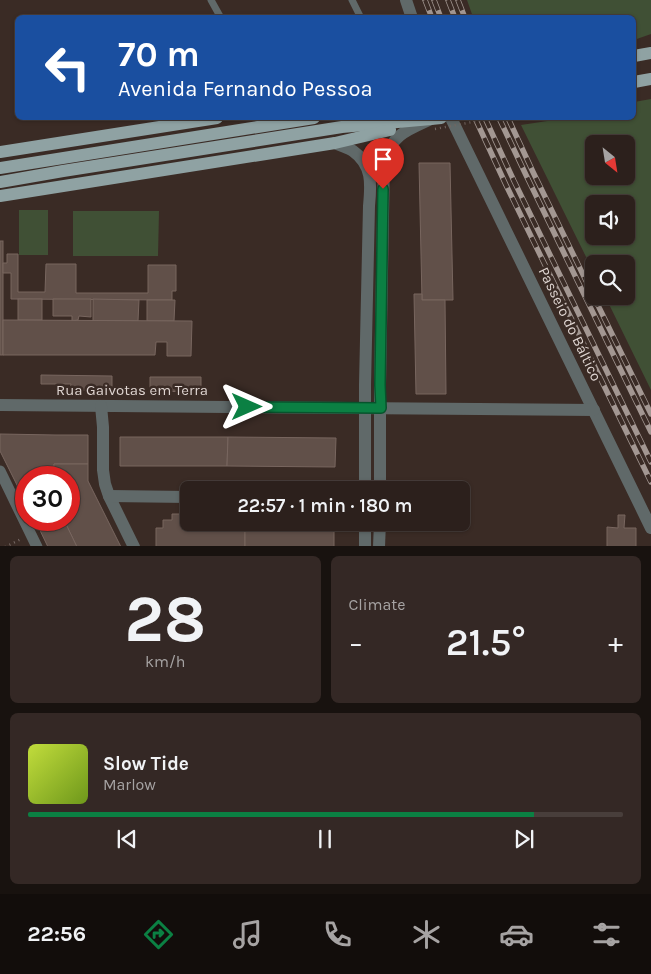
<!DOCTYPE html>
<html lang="en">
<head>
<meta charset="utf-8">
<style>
	:root { --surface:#2c201c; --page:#342825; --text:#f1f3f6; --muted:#a6a3a3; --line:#483e3b; --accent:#0b8043 }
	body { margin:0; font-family:Karla,sans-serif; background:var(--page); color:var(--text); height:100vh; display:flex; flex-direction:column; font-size:19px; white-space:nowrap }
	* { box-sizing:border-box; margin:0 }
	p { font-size:16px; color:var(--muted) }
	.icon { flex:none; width:28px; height:28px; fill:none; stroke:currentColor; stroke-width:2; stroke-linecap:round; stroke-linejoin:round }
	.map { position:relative; height:546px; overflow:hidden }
	.sheet { display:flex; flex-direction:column; gap:10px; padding:10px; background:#18120f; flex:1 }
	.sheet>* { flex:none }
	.top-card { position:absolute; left:15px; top:15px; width:621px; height:105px; border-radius:8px; box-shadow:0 1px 4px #0004,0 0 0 1px var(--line); background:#1a4fa0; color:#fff; overflow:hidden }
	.needle { width:32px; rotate:150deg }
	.tools { position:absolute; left:585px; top:135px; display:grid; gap:10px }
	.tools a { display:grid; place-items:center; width:50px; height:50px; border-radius:8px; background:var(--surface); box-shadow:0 1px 4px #0004,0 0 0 1px var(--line); font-size:25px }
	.speed { position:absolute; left:15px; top:466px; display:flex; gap:10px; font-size:25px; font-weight:700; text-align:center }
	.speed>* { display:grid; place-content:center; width:65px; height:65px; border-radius:50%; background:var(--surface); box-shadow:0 1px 4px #0004,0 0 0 1px var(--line); line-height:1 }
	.speed .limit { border:8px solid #d22; background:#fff; color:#111 }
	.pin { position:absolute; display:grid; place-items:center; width:42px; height:42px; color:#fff; margin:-51px -21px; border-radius:50% 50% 50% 0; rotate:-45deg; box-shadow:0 0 5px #0007 }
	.pin .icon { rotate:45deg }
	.me { position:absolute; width:55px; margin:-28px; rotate:90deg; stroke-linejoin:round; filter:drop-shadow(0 0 4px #0008) }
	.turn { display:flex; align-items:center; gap:18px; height:105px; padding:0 20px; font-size:22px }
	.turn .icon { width:65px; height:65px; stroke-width:2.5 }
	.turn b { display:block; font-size:35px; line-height:42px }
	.big { font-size:38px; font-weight:600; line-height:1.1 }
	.sheet .card { flex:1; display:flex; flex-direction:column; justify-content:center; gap:8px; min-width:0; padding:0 18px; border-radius:8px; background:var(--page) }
	.sheet .dial { align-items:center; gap:0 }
	.dial b { font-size:65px; line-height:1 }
	.song { display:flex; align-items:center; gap:15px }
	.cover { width:60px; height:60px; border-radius:8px; background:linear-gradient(135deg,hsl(70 70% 55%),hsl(80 70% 35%)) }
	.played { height:5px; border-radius:2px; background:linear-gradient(90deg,var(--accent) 85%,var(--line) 85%) }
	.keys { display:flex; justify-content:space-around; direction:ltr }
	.heat { display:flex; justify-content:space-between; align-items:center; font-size:28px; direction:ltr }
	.sheet .tiles { flex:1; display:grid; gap:10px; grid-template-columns:1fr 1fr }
	.card:last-child { grid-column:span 2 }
	.trip { position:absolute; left:180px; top:481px; width:290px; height:50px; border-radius:8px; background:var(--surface); box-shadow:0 1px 4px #0004,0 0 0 1px var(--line); font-weight:600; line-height:50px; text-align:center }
	.tab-bar { display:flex; height:80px; justify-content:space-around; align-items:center; background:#120d0b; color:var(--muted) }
	.tab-bar .icon { width:35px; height:35px }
	.tab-bar .active { color:var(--accent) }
	.tab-bar b { font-size:22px; color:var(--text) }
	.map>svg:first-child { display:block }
</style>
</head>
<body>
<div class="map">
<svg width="651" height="547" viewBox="0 0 651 547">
	<rect width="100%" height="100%" fill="#3a2b25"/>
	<g fill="#405035" fill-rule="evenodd">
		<path d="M467 0H651V34L634 40V18L473 17Z"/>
		<path d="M651 99V390L605 296H626V264H594V273L521 125 567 118H634V102ZM594 144H626V176H594ZM594 204H626V236H594Z"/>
		<rect x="19" y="210" width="29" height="45"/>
		<path d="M73 211H159L158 256H73Z"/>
	</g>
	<g fill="#615049" stroke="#78665f">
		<path d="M419 163H450L453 300H422Z"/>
		<rect x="0" y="241" width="3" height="114"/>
		<path d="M7 254H18V292H45L46 264H76V293H148V265H176V291H172V300L11 299V273H3V263H7Z"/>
		<path d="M414 294H422V300H445L446 394H416Z"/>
		<rect x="18" y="299" width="24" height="21"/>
		<path d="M53 299H91V317L79 316 78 320 72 321V316H53Z"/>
		<path d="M93 299 139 300 138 321H93Z"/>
		<path d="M147 300H175L174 321H147Z"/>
		<path d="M3 320 192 321 191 356H167V342H156L155 355H3Z"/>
		<path d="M41 375 112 376V391L70 390 71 384H41Z"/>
		<path d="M150 377H201V392L150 391Z"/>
		<path d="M0 434 56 435H88V464H54V477L26 478V503L0 451Z"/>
		<path d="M120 437H228L227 466H120Z"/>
		<path d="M228 437 336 438 335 467 227 466Z"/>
		<path d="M54 464H88V481L121 547H77L64 520H69V478H52L54 477Z"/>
		<path d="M172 514H189V522H245V547H156V528H163V520H172Z"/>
		<path d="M618 515H625L624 528H636V547H607V527L618 528Z"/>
		<path d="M35 520H64L77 547H48Z"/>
		<rect x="245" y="522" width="89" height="25"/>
	</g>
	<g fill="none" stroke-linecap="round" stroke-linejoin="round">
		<path stroke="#756863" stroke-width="2.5" stroke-dasharray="1 4" stroke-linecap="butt" d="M5 547 21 539"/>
		<g stroke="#606969" stroke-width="7">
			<path d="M211 0 221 18"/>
			<path d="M352 0 361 18"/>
		</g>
		<path stroke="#606969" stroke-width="11" d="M0 471 37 547"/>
		<g stroke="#606969" stroke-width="12">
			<path d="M406 0 412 18"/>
			<path d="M451 118 651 528"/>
			<path d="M0 405 594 410"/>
			<path d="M101 406 103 427V470L105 484 109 496 134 547"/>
			<path d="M109 496 189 497"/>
		</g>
		<g stroke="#606969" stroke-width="12">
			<path d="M335 143C341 146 348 148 353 151 373 165 371 185 369 206L365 385V490"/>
			<path d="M380 490V385L384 160C393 134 407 130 431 119"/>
			<path d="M365 547V522"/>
			<path d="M379 547 380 522"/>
		</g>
		<g stroke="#8fa2a3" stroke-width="12">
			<path d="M634 56 651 53"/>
			<path d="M634 82 651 79"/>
			<path d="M0 152 217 118"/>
			<path d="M0 168 314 118"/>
			<path d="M0 182 63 171 342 127 431 119 441 118"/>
			<path d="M0 196 335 143 390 130"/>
		</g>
		<defs>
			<g id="rail">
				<path d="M425 0 432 18"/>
				<path d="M434 0 441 18"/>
				<path d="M448 0 455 18"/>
				<path d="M458 0 465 18"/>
				<path d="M475 118 506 185 651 482"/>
				<path d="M485 118 514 181 651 462"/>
				<path d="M499 118 526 175 651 432"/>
				<path d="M508 118 533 172 651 414"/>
			</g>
		</defs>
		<use href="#rail" stroke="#a39792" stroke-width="5.5"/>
		<use href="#rail" stroke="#3a2b25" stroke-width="4" stroke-dasharray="11" stroke-linecap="butt"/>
		<path stroke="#756863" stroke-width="2.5" stroke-dasharray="1 4" stroke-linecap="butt" d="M435 129 493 118"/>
	</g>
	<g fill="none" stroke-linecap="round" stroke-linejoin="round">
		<defs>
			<path id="route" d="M247 407 381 408 380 385 383 189"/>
		</defs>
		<use href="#route" stroke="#07532c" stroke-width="12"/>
		<use href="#route" stroke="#0b8043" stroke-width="9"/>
	</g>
	<g text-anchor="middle" stroke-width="5" stroke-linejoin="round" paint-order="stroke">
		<g font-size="15" fill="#dfd5d1" stroke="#3a2b25">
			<text transform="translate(570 324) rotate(64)" y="5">Passeio do Báltico</text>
			<text x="132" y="395">Rua Gaivotas em Terra</text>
		</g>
	</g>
</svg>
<div class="tools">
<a><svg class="needle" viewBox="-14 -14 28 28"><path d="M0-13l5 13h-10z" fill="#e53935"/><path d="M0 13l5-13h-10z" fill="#a6a3a3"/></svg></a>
<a><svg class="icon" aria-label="sound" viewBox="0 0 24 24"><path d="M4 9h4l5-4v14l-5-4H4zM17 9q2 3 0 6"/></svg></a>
<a><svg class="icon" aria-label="search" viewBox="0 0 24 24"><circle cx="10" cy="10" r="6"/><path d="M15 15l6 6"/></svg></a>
</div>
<div class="speed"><div class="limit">30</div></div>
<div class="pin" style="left:383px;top:189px;background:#d93025"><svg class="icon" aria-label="arrive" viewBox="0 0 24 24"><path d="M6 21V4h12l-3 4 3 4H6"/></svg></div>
<svg class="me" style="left:247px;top:407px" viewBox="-20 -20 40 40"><path d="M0-17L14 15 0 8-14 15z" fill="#0b8043" stroke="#fff" stroke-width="4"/></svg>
<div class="trip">22:57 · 1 min · 180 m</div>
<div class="top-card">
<div class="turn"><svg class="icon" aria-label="left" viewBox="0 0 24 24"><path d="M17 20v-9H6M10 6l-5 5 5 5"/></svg><div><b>70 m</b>Avenida Fernando Pessoa</div></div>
</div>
</div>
<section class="sheet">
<div class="tiles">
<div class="card dial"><b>28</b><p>km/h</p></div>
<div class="card"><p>Climate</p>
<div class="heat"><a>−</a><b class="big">21.5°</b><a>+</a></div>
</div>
<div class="card">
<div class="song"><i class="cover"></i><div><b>Slow Tide</b><p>Marlow</p></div></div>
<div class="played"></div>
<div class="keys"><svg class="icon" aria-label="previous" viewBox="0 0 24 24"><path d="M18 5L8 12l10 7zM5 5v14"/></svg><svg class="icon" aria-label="pause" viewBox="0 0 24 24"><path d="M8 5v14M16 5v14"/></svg><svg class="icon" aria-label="next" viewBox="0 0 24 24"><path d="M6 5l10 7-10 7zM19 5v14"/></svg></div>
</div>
</div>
</section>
<nav class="tab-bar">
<b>22:56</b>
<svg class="icon active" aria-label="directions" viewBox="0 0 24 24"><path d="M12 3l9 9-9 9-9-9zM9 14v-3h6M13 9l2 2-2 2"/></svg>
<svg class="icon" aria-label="music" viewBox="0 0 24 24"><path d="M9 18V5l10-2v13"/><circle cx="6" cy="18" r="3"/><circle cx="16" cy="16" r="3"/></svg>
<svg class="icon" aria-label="phone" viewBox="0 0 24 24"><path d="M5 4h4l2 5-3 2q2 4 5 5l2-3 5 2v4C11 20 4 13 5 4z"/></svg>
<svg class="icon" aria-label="climate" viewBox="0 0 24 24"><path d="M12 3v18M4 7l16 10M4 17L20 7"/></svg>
<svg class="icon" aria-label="car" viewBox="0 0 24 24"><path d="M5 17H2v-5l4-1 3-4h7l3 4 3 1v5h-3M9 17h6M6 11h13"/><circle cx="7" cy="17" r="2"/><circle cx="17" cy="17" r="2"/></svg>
<svg class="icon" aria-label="filters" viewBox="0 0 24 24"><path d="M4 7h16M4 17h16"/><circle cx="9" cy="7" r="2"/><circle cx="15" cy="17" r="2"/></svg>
</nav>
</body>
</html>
